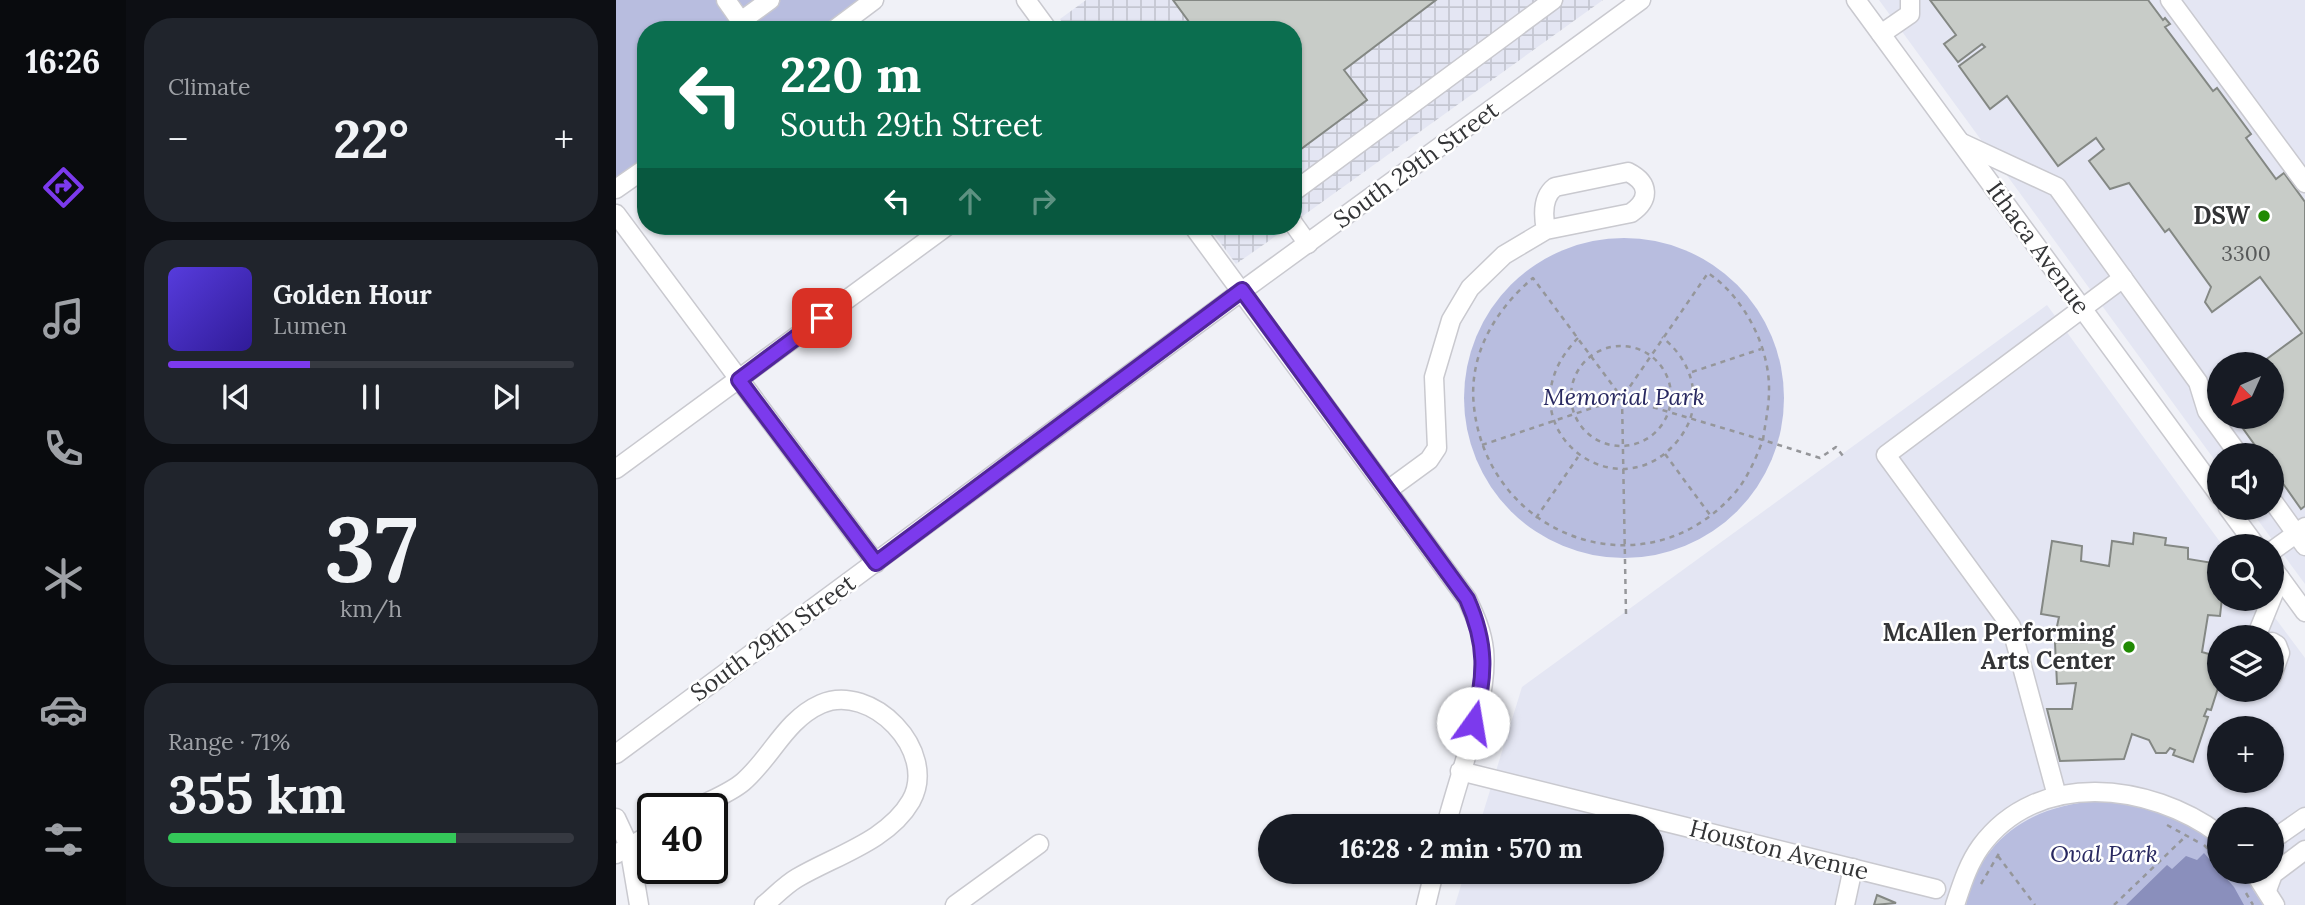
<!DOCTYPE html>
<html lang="en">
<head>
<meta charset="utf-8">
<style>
	:root { --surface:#171b24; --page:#20242c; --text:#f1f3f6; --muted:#9ea1a6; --line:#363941; --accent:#7c3aed }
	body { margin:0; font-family:Lora,serif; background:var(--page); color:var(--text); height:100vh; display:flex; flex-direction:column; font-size:26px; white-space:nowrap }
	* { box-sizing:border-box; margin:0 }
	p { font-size:23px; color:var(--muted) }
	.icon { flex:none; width:38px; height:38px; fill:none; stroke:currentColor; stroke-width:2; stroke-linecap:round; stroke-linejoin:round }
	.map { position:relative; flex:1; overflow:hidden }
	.details { display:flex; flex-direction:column; gap:18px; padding:18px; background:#0d0f14; width:490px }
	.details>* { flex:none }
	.top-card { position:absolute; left:21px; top:21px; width:665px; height:214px; border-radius:28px; box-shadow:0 2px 5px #0004; background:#0b6e4f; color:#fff; overflow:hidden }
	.needle { width:46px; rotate:225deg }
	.buttons { position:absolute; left:1591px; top:352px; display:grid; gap:14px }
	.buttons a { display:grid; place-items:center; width:77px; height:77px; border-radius:50%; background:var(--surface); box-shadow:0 2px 5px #0004; font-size:35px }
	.speed { position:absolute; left:21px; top:793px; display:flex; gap:14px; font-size:35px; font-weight:700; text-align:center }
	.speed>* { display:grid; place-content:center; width:91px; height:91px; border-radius:50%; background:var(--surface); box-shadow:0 2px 5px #0004; line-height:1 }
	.speed .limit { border:4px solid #111; border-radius:10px; background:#fff; color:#111 }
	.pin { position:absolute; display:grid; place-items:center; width:60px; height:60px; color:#fff; margin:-30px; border-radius:14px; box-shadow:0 4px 10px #0006 }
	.me { position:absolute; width:77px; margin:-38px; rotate:13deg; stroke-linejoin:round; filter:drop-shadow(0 0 5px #0008) }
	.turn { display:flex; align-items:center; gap:24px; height:147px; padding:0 28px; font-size:32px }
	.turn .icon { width:91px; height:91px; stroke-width:2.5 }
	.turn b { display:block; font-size:49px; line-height:60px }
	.lanes { display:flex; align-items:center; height:66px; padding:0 28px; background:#0003; justify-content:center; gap:35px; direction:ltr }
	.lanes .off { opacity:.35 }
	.big { font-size:52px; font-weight:700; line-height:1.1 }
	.details .tile { flex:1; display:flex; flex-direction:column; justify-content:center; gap:10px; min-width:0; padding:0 24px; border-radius:28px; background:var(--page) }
	.details .dial { align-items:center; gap:0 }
	.dial b { font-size:91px; line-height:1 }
	.song { display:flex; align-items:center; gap:21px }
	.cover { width:84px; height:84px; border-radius:10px; background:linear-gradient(135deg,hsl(250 70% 55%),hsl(250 70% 35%)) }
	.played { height:7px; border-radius:4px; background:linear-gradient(90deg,var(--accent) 35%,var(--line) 35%) }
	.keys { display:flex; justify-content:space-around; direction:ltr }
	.heat { display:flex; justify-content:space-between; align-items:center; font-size:38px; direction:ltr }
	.charge { height:10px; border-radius:5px; background:linear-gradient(90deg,#34c759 71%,var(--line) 0) }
	.trip { position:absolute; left:642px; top:814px; width:406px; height:70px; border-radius:35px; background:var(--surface); box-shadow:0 2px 5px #0004; font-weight:700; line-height:70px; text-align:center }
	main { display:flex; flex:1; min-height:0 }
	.menu { display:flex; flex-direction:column; width:126px; justify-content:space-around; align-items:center; background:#090b0e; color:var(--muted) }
	.menu .icon { width:49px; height:49px }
	.menu .on { color:var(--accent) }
	.menu b { font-size:32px; color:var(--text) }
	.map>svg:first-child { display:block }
</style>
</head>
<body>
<main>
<nav class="menu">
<b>16:26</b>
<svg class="icon on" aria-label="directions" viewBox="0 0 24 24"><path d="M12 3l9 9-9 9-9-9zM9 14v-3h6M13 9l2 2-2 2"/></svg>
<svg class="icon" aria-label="music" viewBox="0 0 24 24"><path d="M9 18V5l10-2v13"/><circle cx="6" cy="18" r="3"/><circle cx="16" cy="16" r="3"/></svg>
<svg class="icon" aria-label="phone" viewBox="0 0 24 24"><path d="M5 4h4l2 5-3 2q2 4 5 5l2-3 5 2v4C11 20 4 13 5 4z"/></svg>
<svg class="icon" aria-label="climate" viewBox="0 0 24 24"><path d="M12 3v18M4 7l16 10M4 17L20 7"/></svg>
<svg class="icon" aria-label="car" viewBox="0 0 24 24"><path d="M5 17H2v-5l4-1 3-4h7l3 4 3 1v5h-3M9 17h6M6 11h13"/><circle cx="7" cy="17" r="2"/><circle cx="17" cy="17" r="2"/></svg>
<svg class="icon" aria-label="filters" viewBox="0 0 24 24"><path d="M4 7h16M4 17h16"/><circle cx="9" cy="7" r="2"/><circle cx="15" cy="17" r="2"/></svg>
</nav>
<section class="details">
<div class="tile"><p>Climate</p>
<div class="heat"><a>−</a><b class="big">22°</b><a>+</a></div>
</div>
<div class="tile">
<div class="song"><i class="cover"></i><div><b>Golden Hour</b><p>Lumen</p></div></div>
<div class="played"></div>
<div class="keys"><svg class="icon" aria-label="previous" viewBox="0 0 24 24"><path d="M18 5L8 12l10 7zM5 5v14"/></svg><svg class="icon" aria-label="pause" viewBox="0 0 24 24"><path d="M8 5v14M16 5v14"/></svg><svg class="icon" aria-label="next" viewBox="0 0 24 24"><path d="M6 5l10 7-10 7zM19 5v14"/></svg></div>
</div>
<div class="tile dial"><b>37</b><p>km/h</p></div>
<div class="tile"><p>Range · 71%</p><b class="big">355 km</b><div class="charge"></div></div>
</section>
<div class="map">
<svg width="1689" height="905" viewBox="0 0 1689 905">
	<defs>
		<pattern id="industrial-grid" width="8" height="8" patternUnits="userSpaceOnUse" patternTransform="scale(1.75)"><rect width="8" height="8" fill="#e4e6f3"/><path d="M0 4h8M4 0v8" fill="none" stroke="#c4c6d1"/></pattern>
	</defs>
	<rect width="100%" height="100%" fill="#f0f1f7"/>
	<g fill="#e4e6f3" fill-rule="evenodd">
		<path d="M1263 0H1689V584L1633 508H1656V455H1603V466ZM1603 364H1656V416H1603Z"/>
		<path d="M1431 305 1607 546H1603V598L1645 599 1689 658V905H1647L1626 872H1656V819H1603V847L1592 838 1357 883 1350 905H839L849 872H1036V826H863L906 687ZM1603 637H1656V690H1603ZM1603 728H1656V780H1603Z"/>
	</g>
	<g fill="url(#industrial-grid)">
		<path d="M470 0H987L677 223V30H451L444 19Z"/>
		<path d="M592 226H674L620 264Z"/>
	</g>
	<g fill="#b8bddf">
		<path d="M0 0H244L202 30H30V157L0 180Z"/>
		<circle cx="1008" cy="398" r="160"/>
		<path d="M1483 801C1529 805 1567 817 1603 847V872H1626L1647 905H1350C1365 837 1416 805 1483 801Z"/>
	</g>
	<path fill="#8a8fbc" d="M1588 853 1618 887 1628 905H1510L1551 865 1556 869 1570 856 1581 860Z"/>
	<g fill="#c8ccc8" stroke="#848884" stroke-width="2">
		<path d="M557 0H820L728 70 751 100 677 155V30H579Z"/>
		<path d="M1314 0H1532L1547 20 1549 18 1554 24 1549 27 1597 91 1601 88 1635 134 1630 138 1660 179 1668 173 1689 202V506L1685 509 1656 468V455H1646L1618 416H1656V364H1644L1686 333 1644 277 1596 312 1589 302 1595 287 1553 229 1549 232 1513 183 1494 189 1473 161 1488 149 1480 138 1442 166 1391 96 1374 109 1343 66 1369 47 1366 44 1342 62 1328 44 1340 35Z"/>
		<path d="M1518 533 1550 538 1549 545 1572 548V559L1603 564V598H1606L1604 616 1592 615 1586 652 1603 657 1600 686 1602 688 1595 710 1591 709 1588 716 1592 717 1577 762 1557 755 1559 750 1554 748 1550 753H1540L1533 740 1516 734 1508 759 1444 761 1431 709H1456L1460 683 1441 684 1439 643H1471L1472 636 1440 631 1443 617 1425 614 1436 541 1466 546 1465 561 1493 566 1496 541 1517 544Z"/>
		<path d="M1261 895 1280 903 1258 905Z"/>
	</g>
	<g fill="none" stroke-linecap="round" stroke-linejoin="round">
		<defs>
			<g id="minor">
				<path d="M110 0 131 30"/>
				<path d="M410 0 432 30"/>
				<path d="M1240 0 1603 495"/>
				<path d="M1554 0 1689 183"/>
				<path d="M125 21 154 0"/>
				<path d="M218 30 258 0"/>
				<path d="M1265 34 1294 14V0"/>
				<path d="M1346 143 1441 187 1582 382 1591 411 1623 455"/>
				<path d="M0 189 30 168"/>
				<path d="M677 192 937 0"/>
				<path d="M0 214 260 563"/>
				<path d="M677 223 692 244"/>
				<path d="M577 226 851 599C859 616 866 631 868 650 873 698 842 778 830 826"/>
				<path d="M0 469 331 226"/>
				<path d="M772 490 813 460 821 448 818 377 835 320 854 288 888 255 930 230 1015 213C1034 200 1034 183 1012 172L939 187C926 197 927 215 930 230"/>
				<path d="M1656 500 1689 546"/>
				<path d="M1612 508 1640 546"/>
				<path d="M1656 551 1689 527"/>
				<path d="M1656 567 1689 612"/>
				<path d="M1640 637 1664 578"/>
				<path d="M1656 642 1661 645 1664 653 1656 676"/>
				<path d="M0 754 626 291 1025 0"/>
				<path d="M844 771 1320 889"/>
				<path d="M1441 796 1395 626 1270 455 1507 278"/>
				<path d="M80 808C95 800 114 793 127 782 156 757 169 720 205 704 255 682 323 751 295 801 272 841 218 856 181 878 169 885 159 896 148 905"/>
				<path d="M0 818 13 846 23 905"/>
				<path d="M1656 840 1689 817"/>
				<path d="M0 854 37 833"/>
				<path d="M1638 872 1659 905"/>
				<path d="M1651 890 1657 874 1689 850"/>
				<path d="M339 905 423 844"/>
				<path d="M810 905 818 872"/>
				<path d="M1229 905 1237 868"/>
				<path d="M1339 905C1346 884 1352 864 1365 846 1422 769 1534 783 1603 834"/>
			</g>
		</defs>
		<use href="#minor" stroke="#c9c9cf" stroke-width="21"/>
		<g stroke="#95969a" stroke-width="2.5" stroke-dasharray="5 5" stroke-linecap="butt">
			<path d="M962 338C883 419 991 511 1055 448 1066 437 1075 423 1077 407 1080 378 1068 355 1046 337"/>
			<circle cx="1005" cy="396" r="50"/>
			<path d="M1076 372 1145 349"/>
			<path d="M866 445 1006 398 1147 440C1139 460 1131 480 1116 496 1026 594 872 536 858 407 852 355 879 310 917 278L1006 398"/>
			<path d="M1049 454 1094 515"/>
			<path d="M920 518 962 457"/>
			<path d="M1010 614 1006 398 1092 273C1128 297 1154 347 1153 391 1153 407 1149 424 1147 440L1204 458 1220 447 1227 456"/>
			<path d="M1551 825 1582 842"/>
			<path d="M1588 845 1603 860"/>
			<path d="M1382 856 1419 905"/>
			<path d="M1615 872 1623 881"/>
			<path d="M1365 884 1385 850"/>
			<path d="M1630 893 1637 905"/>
			<path d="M1498 905 1570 836"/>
		</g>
		<use href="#minor" stroke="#fff" stroke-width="18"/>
	</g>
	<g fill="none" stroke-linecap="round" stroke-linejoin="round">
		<defs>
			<path id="route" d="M206 318 123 380 260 563 626 290 851 599C871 644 870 676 857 723"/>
		</defs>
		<use href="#route" stroke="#51269a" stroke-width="18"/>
		<use href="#route" stroke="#7c3aed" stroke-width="12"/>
	</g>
	<g fill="#208a03" stroke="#fff" stroke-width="2.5">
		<circle cx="1648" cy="216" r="7"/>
		<circle cx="1513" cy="647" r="7"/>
	</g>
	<g text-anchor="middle" stroke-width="5" stroke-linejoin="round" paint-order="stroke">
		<g font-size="21" fill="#585a5a">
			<text x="1630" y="261">3300</text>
		</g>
		<g font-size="24" fill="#333436" stroke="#fff">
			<text transform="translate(800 165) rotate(-36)" y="8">South 29th Street</text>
			<text transform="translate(1422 248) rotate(54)" y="8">Ithaca Avenue</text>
			<text transform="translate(157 638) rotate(-36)" y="8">South 29th Street</text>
			<text transform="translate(1163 850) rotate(14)" y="8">Houston Avenue</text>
		</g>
		<g font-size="24" font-weight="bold" fill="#333436" stroke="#fff" text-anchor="end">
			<text x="1634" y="224">DSW</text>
			<text x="1499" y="641">McAllen Performing<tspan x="1499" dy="28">Arts Center</tspan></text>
		</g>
		<g font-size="24" font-style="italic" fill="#292961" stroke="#fff">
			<text x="1008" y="405">Memorial Park</text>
			<text x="1488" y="862">Oval Park</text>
		</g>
	</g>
</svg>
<div class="buttons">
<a><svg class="needle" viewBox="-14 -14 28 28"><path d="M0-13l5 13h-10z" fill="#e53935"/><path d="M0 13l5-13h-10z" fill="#9ea1a6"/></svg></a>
<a><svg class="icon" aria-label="sound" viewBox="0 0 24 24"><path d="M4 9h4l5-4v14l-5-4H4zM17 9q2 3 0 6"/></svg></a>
<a><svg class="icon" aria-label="search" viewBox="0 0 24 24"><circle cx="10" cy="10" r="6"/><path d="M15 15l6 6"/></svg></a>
<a><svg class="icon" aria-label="layers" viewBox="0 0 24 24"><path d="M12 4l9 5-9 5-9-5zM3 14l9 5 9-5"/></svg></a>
<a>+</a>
<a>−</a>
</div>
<div class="speed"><div class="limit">40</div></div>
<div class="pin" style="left:206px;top:318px;background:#d93025"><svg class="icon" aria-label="arrive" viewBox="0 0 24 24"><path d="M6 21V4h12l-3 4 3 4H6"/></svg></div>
<svg class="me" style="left:857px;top:723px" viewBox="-20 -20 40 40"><circle r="19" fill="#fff"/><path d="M0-13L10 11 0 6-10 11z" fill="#7c3aed"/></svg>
<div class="trip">16:28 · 2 min · 570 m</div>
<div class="top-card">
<div class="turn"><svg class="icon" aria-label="left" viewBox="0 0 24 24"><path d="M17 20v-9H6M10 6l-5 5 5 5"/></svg><div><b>220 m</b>South 29th Street</div></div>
<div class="lanes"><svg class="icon" aria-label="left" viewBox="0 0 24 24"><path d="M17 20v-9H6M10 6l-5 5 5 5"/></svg><svg class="icon off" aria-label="ahead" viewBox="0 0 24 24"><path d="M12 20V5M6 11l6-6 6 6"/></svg><svg class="icon off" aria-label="right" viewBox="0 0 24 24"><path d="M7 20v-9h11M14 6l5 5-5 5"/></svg></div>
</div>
</div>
</main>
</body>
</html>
